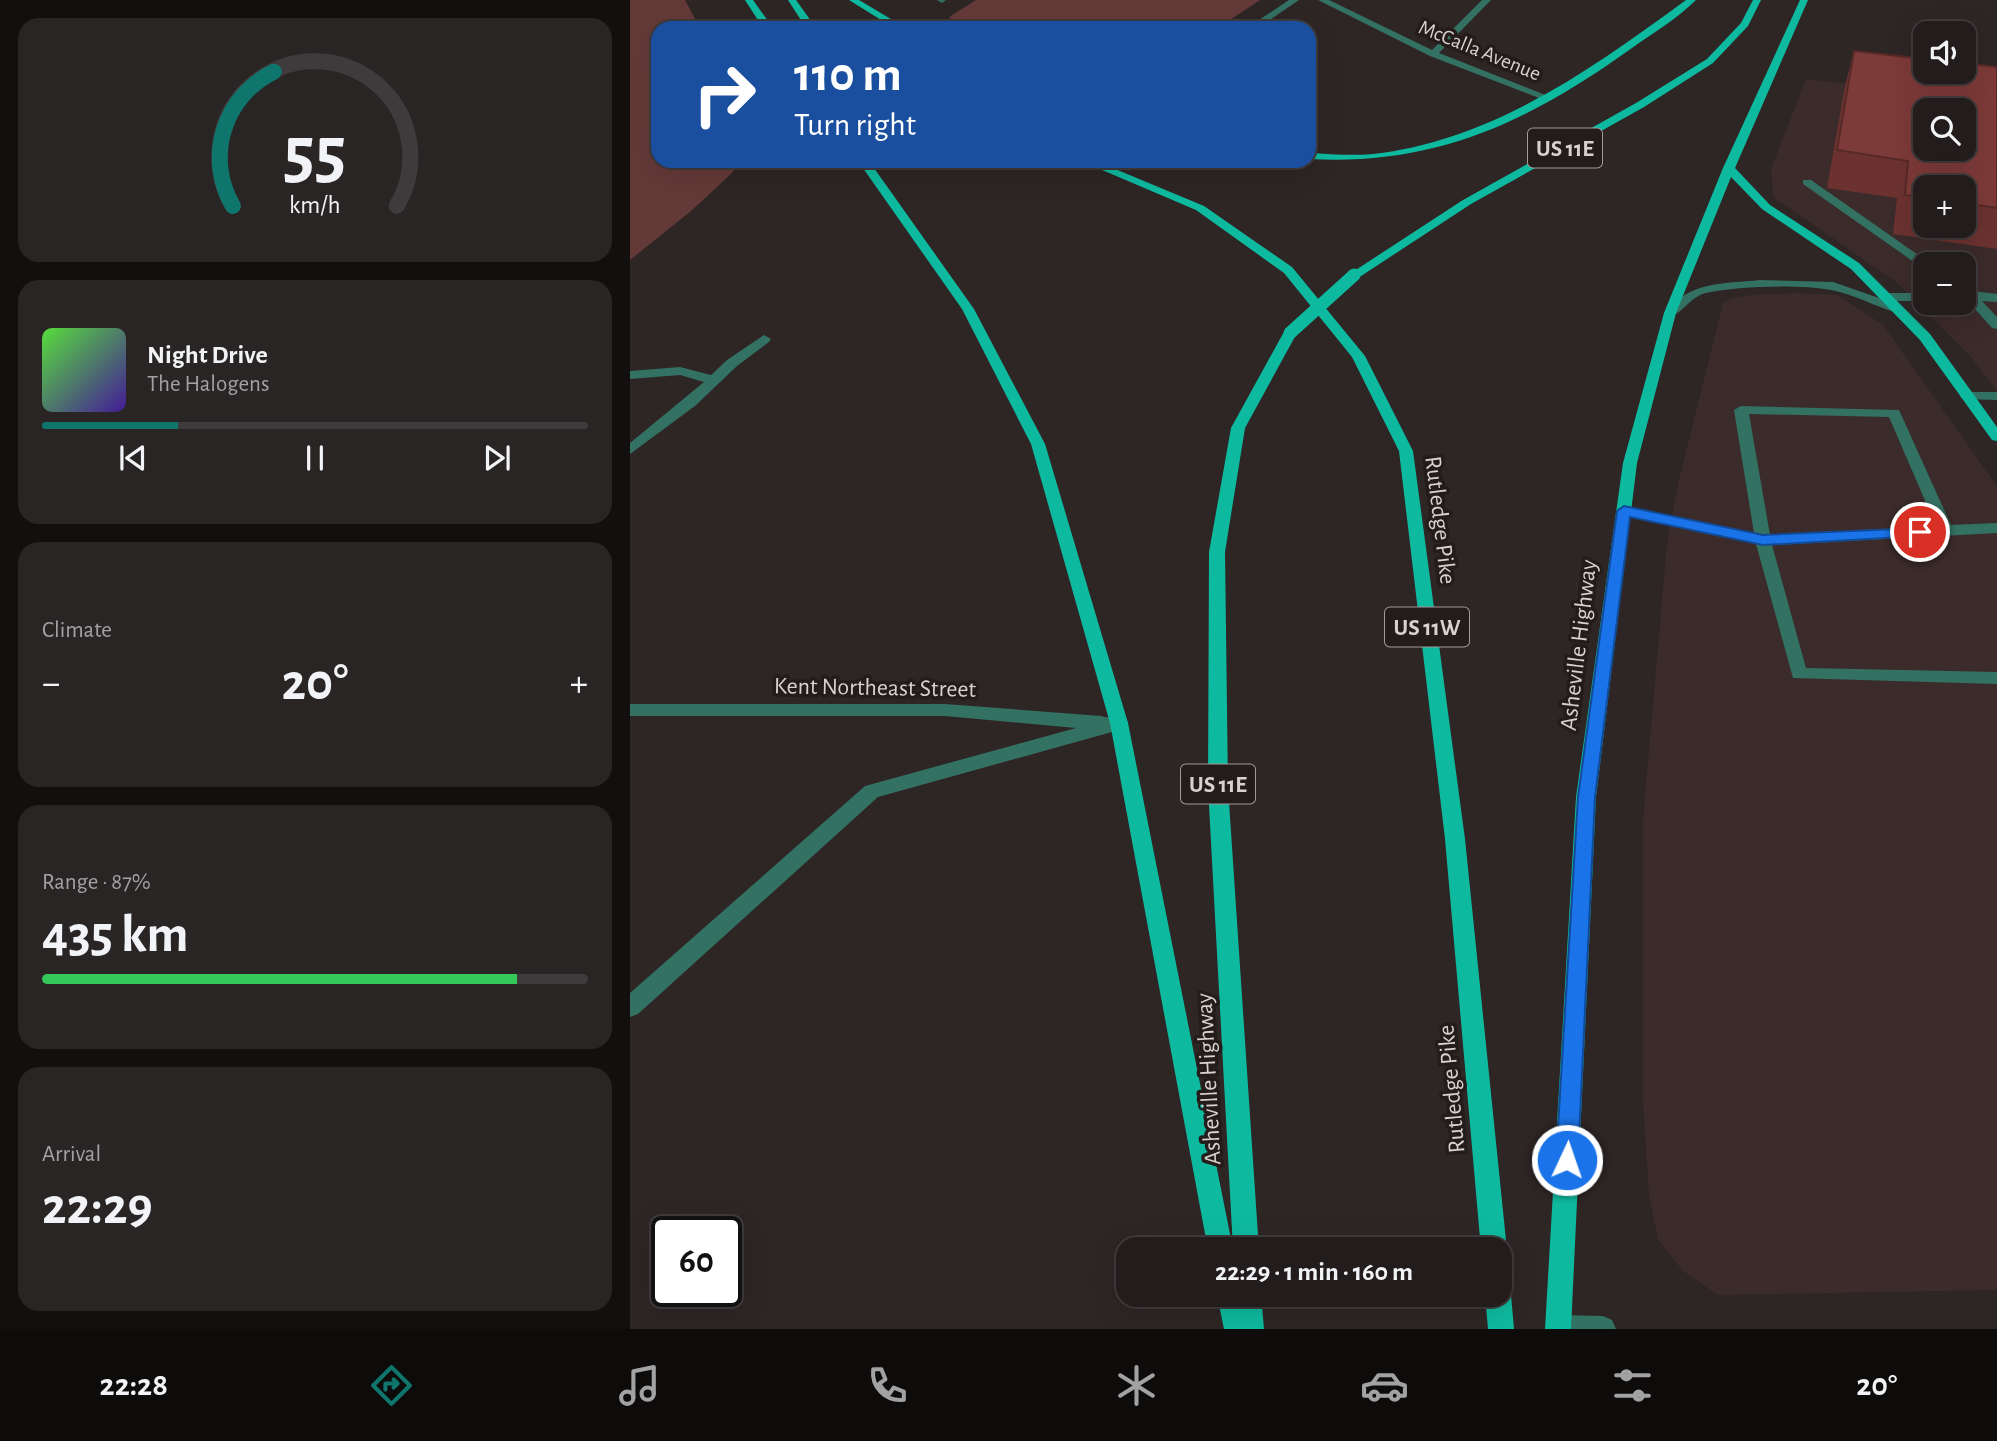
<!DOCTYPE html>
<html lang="en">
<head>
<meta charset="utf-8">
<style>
	:root { --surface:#221c1c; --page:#2a2525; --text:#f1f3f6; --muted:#a2a1a3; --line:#3f3a3b; --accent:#0f766e }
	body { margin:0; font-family:"Alegreya Sans",sans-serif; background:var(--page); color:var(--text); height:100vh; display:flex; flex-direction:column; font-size:26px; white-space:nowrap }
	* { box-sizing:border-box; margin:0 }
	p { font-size:23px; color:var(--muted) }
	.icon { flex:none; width:38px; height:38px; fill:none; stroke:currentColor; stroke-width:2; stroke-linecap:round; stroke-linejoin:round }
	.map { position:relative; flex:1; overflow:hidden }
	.panel { display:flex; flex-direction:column; gap:18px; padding:18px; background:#130f0f; width:630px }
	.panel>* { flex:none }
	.guide { position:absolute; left:21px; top:21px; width:665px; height:147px; border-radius:21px; box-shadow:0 7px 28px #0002,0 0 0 2px var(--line); background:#1a4fa0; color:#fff; overflow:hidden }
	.controls { position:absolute; left:1283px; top:21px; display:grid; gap:14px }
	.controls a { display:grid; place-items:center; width:63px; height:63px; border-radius:14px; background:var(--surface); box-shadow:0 7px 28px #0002,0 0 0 2px var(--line); font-size:35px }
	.speed { position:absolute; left:21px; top:1216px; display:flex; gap:14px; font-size:35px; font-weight:700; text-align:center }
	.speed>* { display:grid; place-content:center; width:91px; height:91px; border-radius:50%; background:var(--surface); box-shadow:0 7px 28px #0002,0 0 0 2px var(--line); line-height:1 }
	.speed .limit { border:4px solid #111; border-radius:10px; background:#fff; color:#111 }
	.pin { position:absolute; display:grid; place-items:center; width:60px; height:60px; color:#fff; margin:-30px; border:4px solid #fff; border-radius:50%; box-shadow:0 2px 7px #0007 }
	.me { position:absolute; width:77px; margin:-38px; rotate:3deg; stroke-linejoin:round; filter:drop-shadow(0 0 5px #0008) }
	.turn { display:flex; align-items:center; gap:24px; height:147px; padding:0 28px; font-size:32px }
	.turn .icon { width:91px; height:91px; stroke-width:2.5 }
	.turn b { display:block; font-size:49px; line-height:60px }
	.big { font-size:52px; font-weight:700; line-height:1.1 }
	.panel .card { flex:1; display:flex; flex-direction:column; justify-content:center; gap:10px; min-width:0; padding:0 24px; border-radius:21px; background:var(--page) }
	.panel .dial { align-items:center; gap:0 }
	.dial svg { height:182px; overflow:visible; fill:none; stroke:var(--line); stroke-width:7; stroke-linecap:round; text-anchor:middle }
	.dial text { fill:var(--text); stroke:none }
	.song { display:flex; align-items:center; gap:21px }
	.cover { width:84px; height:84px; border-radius:10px; background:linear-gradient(135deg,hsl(110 70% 55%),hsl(260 70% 35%)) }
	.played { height:7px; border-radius:4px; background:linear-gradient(90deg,var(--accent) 25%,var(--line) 25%) }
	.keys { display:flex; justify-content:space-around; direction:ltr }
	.heat { display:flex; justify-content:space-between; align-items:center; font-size:38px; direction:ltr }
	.charge { height:10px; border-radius:5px; background:linear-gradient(90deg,#34c759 87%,var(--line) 0) }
	.trip { position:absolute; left:486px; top:1237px; width:396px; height:70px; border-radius:21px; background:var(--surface); box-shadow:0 7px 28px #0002,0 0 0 2px var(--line); font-weight:700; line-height:70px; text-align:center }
	.dock { display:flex; height:112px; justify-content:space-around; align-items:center; background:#0e0b0b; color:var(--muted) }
	.dock .icon { width:49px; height:49px }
	.dock .current { color:var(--accent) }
	.dock b { font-size:32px; color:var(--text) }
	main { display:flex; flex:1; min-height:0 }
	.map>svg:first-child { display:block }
</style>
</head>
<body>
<main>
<section class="panel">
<div class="card dial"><svg viewBox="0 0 100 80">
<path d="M14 69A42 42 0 1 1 86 69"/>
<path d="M14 69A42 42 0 0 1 32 10" stroke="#0f766e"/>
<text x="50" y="56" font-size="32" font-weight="700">55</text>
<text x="50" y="72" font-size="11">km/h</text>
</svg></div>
<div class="card">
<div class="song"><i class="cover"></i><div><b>Night Drive</b><p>The Halogens</p></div></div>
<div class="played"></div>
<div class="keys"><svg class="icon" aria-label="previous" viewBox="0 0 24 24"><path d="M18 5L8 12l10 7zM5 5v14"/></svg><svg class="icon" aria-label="pause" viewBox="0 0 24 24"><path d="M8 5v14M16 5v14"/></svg><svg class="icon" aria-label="next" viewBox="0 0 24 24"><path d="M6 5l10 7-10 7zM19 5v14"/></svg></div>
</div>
<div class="card"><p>Climate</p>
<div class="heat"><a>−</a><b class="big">20°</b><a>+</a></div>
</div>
<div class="card"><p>Range · 87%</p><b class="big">435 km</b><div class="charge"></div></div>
<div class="card"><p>Arrival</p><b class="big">22:29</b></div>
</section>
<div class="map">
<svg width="1367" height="1329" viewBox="0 0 1367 1329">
	<rect width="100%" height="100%" fill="#2e2525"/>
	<g fill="#3b2b2a" fill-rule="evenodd">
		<path d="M1176 79 1367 99V391L1340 356 1266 282 1143 197 1141 169ZM1295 110H1334V149H1295ZM1295 187H1334V226H1295ZM1295 264H1334V303H1295Z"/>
		<path d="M1168 293 1208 295 1253 325 1367 486V1290L1088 1295 1053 1271 1028 1240 1019 1196 1013 1101V819L1037 543 1048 484 1093 303 1101 298 1120 295Z"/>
	</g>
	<g fill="#643a38">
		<path d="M0 0H55L70 28H28V161H110L102 173 61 211 0 260Z"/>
		<path d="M346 0H630L588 28H326L319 17Z"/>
	</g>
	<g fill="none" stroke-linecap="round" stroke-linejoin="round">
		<g fill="#337163" fill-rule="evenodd">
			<path d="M307 0H316L312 3Z"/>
			<path d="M659 0H669L628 28H617Z"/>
			<path d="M688 0H699L802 50 852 0H861L809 53 923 98 914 100 800 56Z"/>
			<path d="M1173 180H1181L1301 264 1291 267 1173 184Z"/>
			<path d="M1130 280 1203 282 1249 298 1250 294 1255 293H1295V301H1257L1274 309 1268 313C1246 307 1224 294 1201 290 1169 284 1107 286 1076 293 1060 297 1054 312 1040 317L1034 313C1060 281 1092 284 1130 280Z"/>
			<path d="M1334 290 1367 294V302L1352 301 1367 317V329L1362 328 1338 301H1334Z"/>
			<path d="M134 335 141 339 139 342 107 366 65 406 0 454V443L74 382 50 375 0 379V371L50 367 81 375 97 360Z"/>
			<path d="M1337 392H1367V400L1332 399 1330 396Z"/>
			<path d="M1111 406 1269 410 1321 525 1367 523V533L1142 545 1176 668 1367 672V684L1163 678 1126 544 989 514 986 511 989 508 994 506 1124 533 1104 410ZM1119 414 1259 417 1306 526 1140 535Z"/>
			<path d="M0 704H315L471 716C480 719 486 716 495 718L498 723 495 728 489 730 248 797 8 1014 0 1017V993L235 786 446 728 315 716H0Z"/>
			<path d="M929 1315 973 1316 982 1320 986 1329H916L920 1319Z"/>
		</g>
		<g fill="#0eba9f" fill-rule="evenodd">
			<path d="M115 0H123L143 28H133Z"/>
			<path d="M158 0H166L186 28H176Z"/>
			<path d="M219 0H229L276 28H264Z"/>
			<path d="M1056 0H1066C1048 18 1023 33 1002 48 900 121 807 166 679 159V153C700 154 722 156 743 154 863 140 962 69 1056 0Z"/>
			<path d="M1123 0H1131L1118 26 1083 63 1014 107 841 204 728 278H720L718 275 833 200 1006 103 1077 59 1111 23Z"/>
			<path d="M1170 0H1178L1105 168 1140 205 1229 263 1300 334 1367 427V441L1362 440 1290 340 1221 269 1132 209 1101 177 1046 313 1007 463 966 797 941 1329H915L946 797 993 463 1034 313 1093 168Z"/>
			<path d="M228 161H239L344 309 415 444 498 723 603 1249 578 787 579 552 601 428 655 330 660 329 667 333 615 428 595 552 598 787 629 1250H578L480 723 401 444 332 309Z"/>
			<path d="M451 161H466L574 206 662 267 735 356 783 451 835 839 877 1250 870 1260V1250H851L815 839 769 451 722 357 654 273 566 210Z"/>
			<path d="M870 1283 877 1286 881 1295 884 1329H858L855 1295H870Z"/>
			<path d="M587 1295H631L634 1329H594Z"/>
		</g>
		<path stroke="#0eba9f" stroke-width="13" d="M660 333 724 275"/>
	</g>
	<path fill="#6b3230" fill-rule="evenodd" d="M1224 51 1367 67V249L1263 234 1267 198 1197 188 1215 86ZM1295 187H1334V226H1295Z"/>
	<path fill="#7c3a38" stroke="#572927" stroke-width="2" fill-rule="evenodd" d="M1224 51 1295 59V72H1334V63L1367 67V208L1334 203V187H1295V198L1275 195 1278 161 1207 150ZM1295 110H1334V149H1295Z"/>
	<path fill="#1a73e8" stroke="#114b97" stroke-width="2" d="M994 506 1133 535 1290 528 1297 532 1290 536 1133 545 1000 517 965 797 948 1160 945 1168 937 1171 930 1168 926 1160 948 797 987 511Z"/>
	<g text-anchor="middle" stroke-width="7" stroke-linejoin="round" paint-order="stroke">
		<g font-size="21" fill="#d7d1d0" stroke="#241c1b">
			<text transform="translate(850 50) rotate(22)" y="7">McCalla Avenue</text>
		</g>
		<g fill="#241c1b" stroke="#a19b9a" stroke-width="2">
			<rect x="898" y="128.5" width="74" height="39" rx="5"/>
			<rect x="755" y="607.5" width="84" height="39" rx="5"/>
			<rect x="551" y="764.5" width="74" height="39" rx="5"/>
		</g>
		<g font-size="23" font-weight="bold" fill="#d7d1d0">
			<text x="935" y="156">US 11E</text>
			<text x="797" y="635">US 11W</text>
			<text x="588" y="792">US 11E</text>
		</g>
		<g font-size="24" fill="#d7d1d0" stroke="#241c1b">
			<text transform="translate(811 520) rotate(83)" y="8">Rutledge Pike</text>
			<text transform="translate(948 645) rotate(-83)" y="8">Asheville Highway</text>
			<text transform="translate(245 687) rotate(1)" y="8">Kent Northeast Street</text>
			<text transform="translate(578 1079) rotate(-93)" y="8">Asheville Highway</text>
			<text transform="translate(821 1089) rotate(-95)" y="8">Rutledge Pike</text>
		</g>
	</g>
</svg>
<div class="controls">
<a><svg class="icon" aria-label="sound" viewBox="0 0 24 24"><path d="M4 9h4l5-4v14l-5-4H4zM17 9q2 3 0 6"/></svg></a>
<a><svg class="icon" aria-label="search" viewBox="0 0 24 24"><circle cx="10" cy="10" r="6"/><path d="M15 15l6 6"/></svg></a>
<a>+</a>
<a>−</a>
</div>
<div class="speed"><div class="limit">60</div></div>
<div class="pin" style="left:1290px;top:532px;background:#d93025"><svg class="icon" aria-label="arrive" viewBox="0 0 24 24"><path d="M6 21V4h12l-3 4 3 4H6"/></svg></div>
<svg class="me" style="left:937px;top:1160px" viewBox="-20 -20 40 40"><circle r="17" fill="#1a73e8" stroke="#fff" stroke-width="3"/><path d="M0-11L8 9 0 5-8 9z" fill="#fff"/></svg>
<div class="trip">22:29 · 1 min · 160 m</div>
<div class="guide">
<div class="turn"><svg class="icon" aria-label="right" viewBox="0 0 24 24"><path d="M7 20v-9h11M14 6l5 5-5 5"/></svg><div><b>110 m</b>Turn right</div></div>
</div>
</div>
</main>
<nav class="dock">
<b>22:28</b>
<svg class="icon current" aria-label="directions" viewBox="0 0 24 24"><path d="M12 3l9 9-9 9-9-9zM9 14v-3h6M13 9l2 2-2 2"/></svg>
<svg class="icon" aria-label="music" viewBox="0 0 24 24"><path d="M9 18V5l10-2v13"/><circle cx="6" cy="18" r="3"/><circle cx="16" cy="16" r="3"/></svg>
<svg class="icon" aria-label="phone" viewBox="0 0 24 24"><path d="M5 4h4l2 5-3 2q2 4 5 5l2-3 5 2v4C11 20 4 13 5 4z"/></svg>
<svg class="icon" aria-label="climate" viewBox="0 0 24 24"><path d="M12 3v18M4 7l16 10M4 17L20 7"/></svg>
<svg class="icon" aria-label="car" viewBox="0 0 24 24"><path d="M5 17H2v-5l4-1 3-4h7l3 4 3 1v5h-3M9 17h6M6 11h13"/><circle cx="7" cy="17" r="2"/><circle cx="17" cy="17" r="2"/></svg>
<svg class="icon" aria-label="filters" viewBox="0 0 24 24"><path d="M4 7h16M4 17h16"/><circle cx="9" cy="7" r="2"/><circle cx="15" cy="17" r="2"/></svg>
<b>20°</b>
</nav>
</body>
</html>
